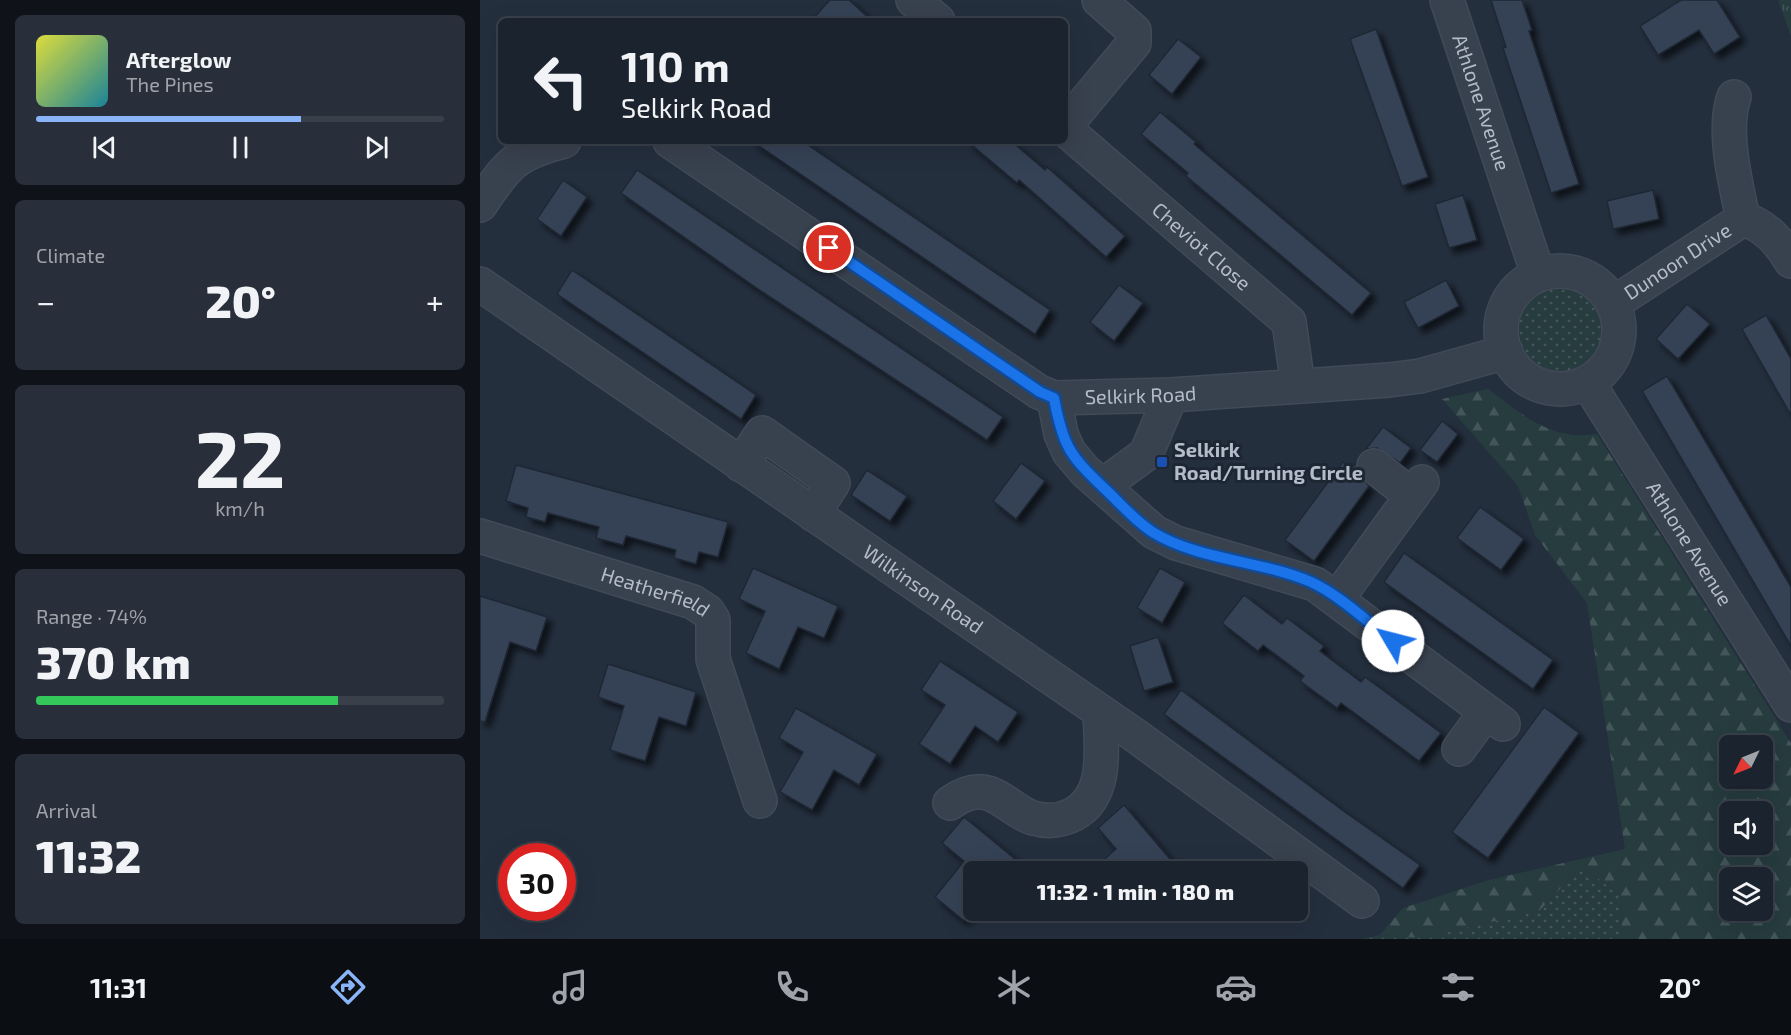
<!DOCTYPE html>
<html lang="en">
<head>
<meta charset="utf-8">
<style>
	:root { --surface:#1b232e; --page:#282f3a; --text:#f1f3f6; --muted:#a0a4aa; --line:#39404a; --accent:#8ab4f8 }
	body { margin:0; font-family:"Exo 2",sans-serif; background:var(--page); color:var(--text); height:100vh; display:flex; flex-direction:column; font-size:22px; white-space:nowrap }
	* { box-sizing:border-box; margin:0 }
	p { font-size:20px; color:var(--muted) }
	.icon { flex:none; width:33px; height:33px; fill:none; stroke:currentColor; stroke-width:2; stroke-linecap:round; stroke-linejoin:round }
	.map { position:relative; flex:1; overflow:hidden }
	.sheet { display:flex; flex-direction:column; gap:15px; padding:15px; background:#0f1319; width:480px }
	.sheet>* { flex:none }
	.top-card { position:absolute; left:18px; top:18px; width:570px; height:126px; border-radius:9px; box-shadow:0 6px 24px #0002,0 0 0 2px var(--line); background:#1b232e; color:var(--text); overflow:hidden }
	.needle { width:39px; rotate:227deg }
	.tools { position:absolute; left:1239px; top:735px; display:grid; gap:12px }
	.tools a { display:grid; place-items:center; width:54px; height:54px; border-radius:9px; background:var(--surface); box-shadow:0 6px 24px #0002,0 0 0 2px var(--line); font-size:30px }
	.speed { position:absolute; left:18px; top:843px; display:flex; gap:12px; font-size:30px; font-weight:700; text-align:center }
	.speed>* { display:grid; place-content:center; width:78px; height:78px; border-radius:50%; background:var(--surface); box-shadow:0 6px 24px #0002,0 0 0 2px var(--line); line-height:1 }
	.speed .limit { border:9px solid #d22; background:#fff; color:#111 }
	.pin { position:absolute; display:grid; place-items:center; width:51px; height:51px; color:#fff; margin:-26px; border:3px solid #fff; border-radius:50%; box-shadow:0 2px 6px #0007 }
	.me { position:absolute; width:66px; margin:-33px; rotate:307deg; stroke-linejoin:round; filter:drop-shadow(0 0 4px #0008) }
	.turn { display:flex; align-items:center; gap:21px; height:126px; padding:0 24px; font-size:27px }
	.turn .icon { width:78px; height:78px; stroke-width:2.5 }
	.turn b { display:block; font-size:42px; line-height:51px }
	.big { font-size:45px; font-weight:800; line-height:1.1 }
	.sheet .card { flex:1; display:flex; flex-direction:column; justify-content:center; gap:9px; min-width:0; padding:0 21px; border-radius:9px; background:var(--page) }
	.sheet .dial { align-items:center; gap:0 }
	.dial b { font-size:78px; line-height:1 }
	.song { display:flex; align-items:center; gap:18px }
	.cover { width:72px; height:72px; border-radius:9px; background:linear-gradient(135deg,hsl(60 70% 55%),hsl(190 70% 35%)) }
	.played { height:6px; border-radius:3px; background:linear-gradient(90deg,var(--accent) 65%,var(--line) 65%) }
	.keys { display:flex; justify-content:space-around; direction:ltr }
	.heat { display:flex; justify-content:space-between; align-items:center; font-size:33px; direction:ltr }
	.charge { height:9px; border-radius:4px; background:linear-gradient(90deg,#34c759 74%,var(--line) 0) }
	.trip { position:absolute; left:483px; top:861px; width:345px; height:60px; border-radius:9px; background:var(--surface); box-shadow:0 6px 24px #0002,0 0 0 2px var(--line); font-weight:800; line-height:60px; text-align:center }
	.tab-bar { display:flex; height:96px; justify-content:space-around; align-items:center; background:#0b0e12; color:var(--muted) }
	.tab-bar .icon { width:42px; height:42px }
	.tab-bar .current { color:var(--accent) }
	.tab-bar b { font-size:27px; color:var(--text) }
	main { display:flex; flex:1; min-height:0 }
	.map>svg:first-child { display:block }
</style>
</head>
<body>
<main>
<section class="sheet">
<div class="card">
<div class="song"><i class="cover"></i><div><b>Afterglow</b><p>The Pines</p></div></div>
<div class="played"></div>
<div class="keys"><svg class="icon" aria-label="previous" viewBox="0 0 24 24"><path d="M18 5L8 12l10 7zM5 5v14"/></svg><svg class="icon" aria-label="pause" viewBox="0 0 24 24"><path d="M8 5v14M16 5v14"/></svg><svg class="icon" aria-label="next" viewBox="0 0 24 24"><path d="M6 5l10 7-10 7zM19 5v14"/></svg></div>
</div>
<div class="card"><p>Climate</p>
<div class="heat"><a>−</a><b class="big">20°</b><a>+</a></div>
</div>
<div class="card dial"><b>22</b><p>km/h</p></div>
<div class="card"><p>Range · 74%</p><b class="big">370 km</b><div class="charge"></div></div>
<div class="card"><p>Arrival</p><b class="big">11:32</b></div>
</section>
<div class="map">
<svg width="1311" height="939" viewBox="0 0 1311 939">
	<defs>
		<pattern id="grass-dots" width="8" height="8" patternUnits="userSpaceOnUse" patternTransform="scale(1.5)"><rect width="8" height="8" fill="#263c3f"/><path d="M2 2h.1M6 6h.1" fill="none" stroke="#435659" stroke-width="1.8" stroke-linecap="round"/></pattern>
		<pattern id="forest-firs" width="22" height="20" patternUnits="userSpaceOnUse" patternTransform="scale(1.5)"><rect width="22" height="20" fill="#263c3f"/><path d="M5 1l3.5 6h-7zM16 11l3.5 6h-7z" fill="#435659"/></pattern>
		<pattern id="park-tufts" width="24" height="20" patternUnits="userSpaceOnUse" patternTransform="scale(1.5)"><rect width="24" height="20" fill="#263c3f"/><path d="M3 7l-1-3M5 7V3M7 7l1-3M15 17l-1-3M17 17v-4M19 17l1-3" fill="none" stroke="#435659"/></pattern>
		<filter id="shadow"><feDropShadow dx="5.5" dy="5.5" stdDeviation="3" flood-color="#0009"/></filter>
	</defs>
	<rect width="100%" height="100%" fill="#242f3e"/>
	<g fill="url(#grass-dots)">
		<circle cx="1080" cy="330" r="41"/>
		<path d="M1102 866 1141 896 1142 939H882L900 935 940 938 1059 911Z"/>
	</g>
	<path fill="url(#forest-firs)" fill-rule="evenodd" d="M1008 389C1043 415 1071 441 1117 434L1311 743V939H1142L1141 896 1102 866 1059 911 940 938 900 935 923 908 1009 880 1145 849 1107 603 1055 535 1038 486 962 399ZM1250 746H1282V778H1250ZM1250 812H1282V844H1250ZM1250 878H1282V910H1250Z"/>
	<path fill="url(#park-tufts)" d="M1298 0H1311V36Z"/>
	<g fill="#364354" stroke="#1f2835" stroke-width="1.5" filter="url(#shadow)">
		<path d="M350 0H369L392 21H331Z"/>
		<path d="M1011 0H1042L1052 30 1049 31 1099 184 1071 193 1023 48 1026 47Z"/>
		<path d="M1201 0H1237L1260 37 1234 54 1219 30 1178 55 1160 26Z"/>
		<path d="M896 29 948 177 922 186 870 39Z"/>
		<path d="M698 39 721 57 692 94 669 75Z"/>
		<path d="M680 112 716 142 714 144 891 293 872 315 706 176 708 173 661 134Z"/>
		<path d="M272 141H322L570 310 555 334Z"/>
		<path d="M487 141H531L565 170 567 167 645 236 626 257 539 180 537 183Z"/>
		<path d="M157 170 523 417 507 440 281 291 141 193Z"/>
		<path d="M83 180 107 197 81 236 57 219Z"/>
		<path d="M1173 190 1179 219 1133 229 1127 201Z"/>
		<path d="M983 195 997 240 969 248 955 204Z"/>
		<path d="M92 270 276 395 261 419 77 294Z"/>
		<path d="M966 280 979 306 938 328 924 302Z"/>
		<path d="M639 285 663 303 634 341 610 322Z"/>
		<path d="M1207 304 1230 324 1198 359 1176 339Z"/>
		<path d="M1286 315 1311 359V415L1262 329Z"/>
		<path d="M1187 376 1311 587V646L1162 391Z"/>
		<path d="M962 421 978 434 957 462 940 450Z"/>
		<path d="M903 427 931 448 920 463 897 448 886 449Z"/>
		<path d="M863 462 872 468 876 463 877 473 889 486 834 561 805 540Z"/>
		<path d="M541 463 565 481 536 519 513 501Z"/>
		<path d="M36 465 248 522 238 557 219 552 216 564 194 558 196 550 146 536 143 545 116 538 119 527 68 513 65 522 46 517 48 508 26 501Z"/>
		<path d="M387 470 427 496 410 521 371 495Z"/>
		<path d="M1000 507 1044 539 1021 570 977 538Z"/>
		<path d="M924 553 1073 660 1053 689 904 582Z"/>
		<path d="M273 568 358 606 344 638 318 627 299 669 266 653 285 611 259 599Z"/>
		<path d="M680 568 705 582 682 623 657 608Z"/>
		<path d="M764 595 802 624 807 618 844 646 840 651 881 682 885 677 961 733 939 761 861 703 857 708 820 681 824 676 783 645 778 651 742 623Z"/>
		<path d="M0 596 67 617 56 651 30 642 5 722 0 721Z"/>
		<path d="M678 637 693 682 664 691 650 646Z"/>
		<path d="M460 661 538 712 518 742 495 726 470 764 439 744 465 705 441 690Z"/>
		<path d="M128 664 216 692 206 726 179 717 165 761 130 750 144 706 118 697Z"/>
		<path d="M701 690 862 810 940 865 923 888 684 714Z"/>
		<path d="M1064 707 1099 733 1008 858 972 832Z"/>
		<path d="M316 708 397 754 379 785 354 770 332 810 300 792 323 752 299 738Z"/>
		<path d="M644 805 701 872H610L636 849 618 828Z"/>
		<path d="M484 817 551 872H494V907L483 920 455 897 484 861 462 843Z"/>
	</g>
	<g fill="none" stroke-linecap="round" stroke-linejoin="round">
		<defs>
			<g id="minor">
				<path d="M433 0 458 21"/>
				<path id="s1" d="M967 0 1058 274"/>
				<path d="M1254 97C1242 131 1256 184 1263 219"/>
				<path d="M585 126 654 43V31L619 0"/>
				<path id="s2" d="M585 129 809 322 818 386"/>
				<path id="s3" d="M190 141 559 392 574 398 691 395 909 380 940 376 1026 352"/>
				<path d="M0 205C29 163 34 154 84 141"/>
				<circle cx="1080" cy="330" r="59"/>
				<path id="s4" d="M0 284 656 736 882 901"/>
				<path id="s5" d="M1134 303 1263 219C1285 225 1300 242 1311 261"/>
				<path id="s6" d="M1108 383 1311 705"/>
				<path d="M574 398 581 434 589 452 605 471 674 532 696 543 835 584 1023 724"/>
				<path d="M261 465 282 433 353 483 333 514"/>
				<path d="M894 466 932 496"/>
				<path d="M622 486 666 454 691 395"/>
				<path id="s7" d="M0 536 213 602 228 612 233 620V659L280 801"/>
				<path d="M857 599 942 482"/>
				<path d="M979 749 1006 712"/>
				<path d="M470 803C481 795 494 789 508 793 524 798 537 813 553 818 567 822 581 821 594 814 629 795 621 745 620 712"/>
			</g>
		</defs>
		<use href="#minor" stroke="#414a57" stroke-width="36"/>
		<use href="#minor" stroke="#38414e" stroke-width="33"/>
	</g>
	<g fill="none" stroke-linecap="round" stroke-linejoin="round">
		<defs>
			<path id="route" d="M349 248 560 392 574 398C583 447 590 456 626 490 641 504 656 522 674 533 719 560 783 561 831 582 861 596 887 622 913 641"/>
		</defs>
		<use href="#route" stroke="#114b97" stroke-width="15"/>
		<use href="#route" stroke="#1a73e8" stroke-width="10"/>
	</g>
	<rect fill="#1a4fb4" stroke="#1d2633" stroke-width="2" x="676" y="456" width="12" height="12" rx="3"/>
	<g text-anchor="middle" stroke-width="6" stroke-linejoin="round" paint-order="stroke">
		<g font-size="20" fill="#b4bcc9" stroke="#1d2633">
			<text dy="7" stroke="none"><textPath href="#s1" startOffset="108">Athlone Avenue</textPath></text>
			<text dy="7" stroke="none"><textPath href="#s2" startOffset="180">Cheviot Close</textPath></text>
			<text dy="7" stroke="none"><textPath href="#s5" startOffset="76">Dunoon Drive</textPath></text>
			<text dy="7" stroke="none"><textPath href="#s3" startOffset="549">Selkirk Road</textPath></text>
			<text dy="7" stroke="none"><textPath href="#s6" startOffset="190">Athlone Avenue</textPath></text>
			<text dy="7" stroke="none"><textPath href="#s4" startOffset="538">Wilkinson Road</textPath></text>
			<text dy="7" stroke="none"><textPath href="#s7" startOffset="184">Heatherfield</textPath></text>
		</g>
		<g font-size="20" font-weight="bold" fill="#b4bcc9" stroke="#1d2633" text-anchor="start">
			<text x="694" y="457">Selkirk<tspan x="694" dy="23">Road/Turning Circle</tspan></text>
		</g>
	</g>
</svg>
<div class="tools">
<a><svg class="needle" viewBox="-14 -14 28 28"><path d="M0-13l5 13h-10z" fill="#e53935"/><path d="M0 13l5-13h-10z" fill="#a0a4aa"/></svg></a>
<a><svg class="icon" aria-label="sound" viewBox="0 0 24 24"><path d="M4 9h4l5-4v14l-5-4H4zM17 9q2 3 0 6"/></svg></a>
<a><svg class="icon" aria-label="layers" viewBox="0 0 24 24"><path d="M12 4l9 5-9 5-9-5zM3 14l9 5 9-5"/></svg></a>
</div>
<div class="speed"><div class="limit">30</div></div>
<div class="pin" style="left:349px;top:248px;background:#d93025"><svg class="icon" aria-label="arrive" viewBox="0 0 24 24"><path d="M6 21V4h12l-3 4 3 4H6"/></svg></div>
<svg class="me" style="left:913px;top:641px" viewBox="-20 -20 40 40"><circle r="19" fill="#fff"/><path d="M0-13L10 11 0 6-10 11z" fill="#1a73e8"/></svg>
<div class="trip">11:32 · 1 min · 180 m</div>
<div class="top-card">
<div class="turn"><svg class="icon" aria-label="left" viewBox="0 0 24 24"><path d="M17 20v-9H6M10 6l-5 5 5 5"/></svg><div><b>110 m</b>Selkirk Road</div></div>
</div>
</div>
</main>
<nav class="tab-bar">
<b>11:31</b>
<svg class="icon current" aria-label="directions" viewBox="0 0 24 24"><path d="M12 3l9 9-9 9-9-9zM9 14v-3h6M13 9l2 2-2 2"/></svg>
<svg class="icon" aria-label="music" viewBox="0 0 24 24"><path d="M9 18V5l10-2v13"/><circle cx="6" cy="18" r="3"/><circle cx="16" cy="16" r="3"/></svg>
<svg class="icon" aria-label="phone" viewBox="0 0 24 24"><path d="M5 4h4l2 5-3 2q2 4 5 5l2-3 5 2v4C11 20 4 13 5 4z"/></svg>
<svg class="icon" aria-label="climate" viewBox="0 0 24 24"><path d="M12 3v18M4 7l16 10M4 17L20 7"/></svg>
<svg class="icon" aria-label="car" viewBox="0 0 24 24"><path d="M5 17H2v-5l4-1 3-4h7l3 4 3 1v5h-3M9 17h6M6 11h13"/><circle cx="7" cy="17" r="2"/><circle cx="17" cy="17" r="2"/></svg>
<svg class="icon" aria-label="filters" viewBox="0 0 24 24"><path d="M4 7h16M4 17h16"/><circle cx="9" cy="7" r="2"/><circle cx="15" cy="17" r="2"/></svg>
<b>20°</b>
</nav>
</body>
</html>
